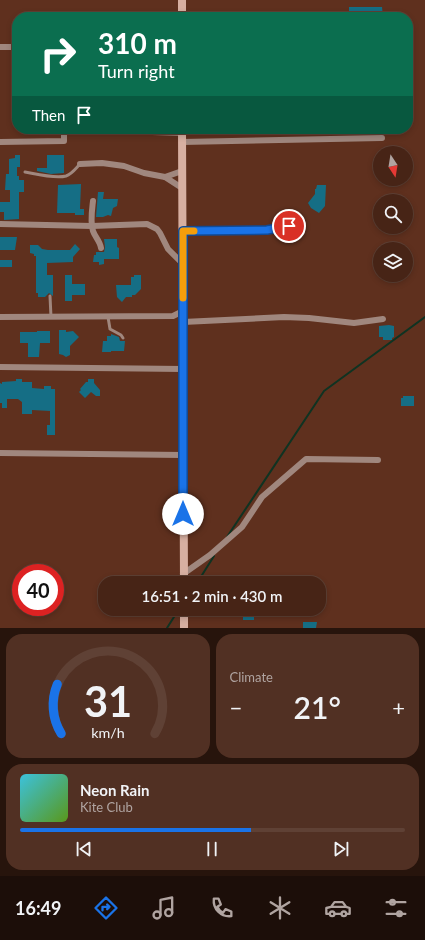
<!DOCTYPE html>
<html lang="en">
<head>
<meta charset="utf-8">
<style>
	:root { --surface:#472416; --page:#513023; --text:#f1f3f6; --muted:#b0a4a1; --line:#5f4135; --accent:#1a73e8 }
	body { margin:0; font-family:Lato,sans-serif; background:var(--page); color:var(--text); height:100vh; display:flex; flex-direction:column; font-size:15px; white-space:nowrap }
	* { box-sizing:border-box; margin:0 }
	p { font-size:13px; color:var(--muted) }
	.icon { flex:none; width:22px; height:22px; fill:none; stroke:currentColor; stroke-width:2; stroke-linecap:round; stroke-linejoin:round }
	.map { position:relative; height:628px; overflow:hidden }
	.details { display:flex; flex-direction:column; gap:6px; padding:6px; background:#27140c; flex:1 }
	.details>* { flex:none }
	.guide { position:absolute; left:12px; top:12px; width:401px; height:122px; border-radius:16px; box-shadow:0 2px 6px #0003,0 0 0 1px var(--line); background:#0b6e4f; color:#fff; overflow:hidden }
	.needle { width:26px; rotate:168deg }
	.tools { position:absolute; left:373px; top:146px; display:grid; gap:8px }
	.tools a { display:grid; place-items:center; width:40px; height:40px; border-radius:50%; background:var(--surface); box-shadow:0 2px 6px #0003,0 0 0 1px var(--line); font-size:20px }
	.speed { position:absolute; left:12px; top:564px; display:flex; gap:8px; font-size:20px; font-weight:700; text-align:center }
	.speed>* { display:grid; place-content:center; width:52px; height:52px; border-radius:50%; background:var(--surface); box-shadow:0 2px 6px #0003,0 0 0 1px var(--line); line-height:1 }
	.speed .limit { border:6px solid #d22; background:#fff; color:#111 }
	.pin { position:absolute; display:grid; place-items:center; width:34px; height:34px; color:#fff; margin:-17px; border:2px solid #fff; border-radius:50%; box-shadow:0 1px 4px #0007 }
	.me { position:absolute; width:44px; margin:-22px; rotate:0deg; stroke-linejoin:round; filter:drop-shadow(0 0 3px #0008) }
	.turn { display:flex; align-items:center; gap:14px; height:84px; padding:0 20px; font-size:18px }
	.turn .icon { width:52px; height:52px; stroke-width:2.5 }
	.turn b { display:block; font-size:28px; line-height:34px }
	.then { display:flex; align-items:center; height:38px; padding:0 20px; background:#0003; gap:8px; font-size:15px }
	.big { font-size:30px; font-weight:600; line-height:1.1 }
	.details .widget { flex:1; display:flex; flex-direction:column; justify-content:center; gap:6px; min-width:0; padding:0 14px; border-radius:16px; background:var(--page) }
	.details .dial { align-items:center; gap:0 }
	.dial svg { height:104px; overflow:visible; fill:none; stroke:var(--line); stroke-width:7; stroke-linecap:round; text-anchor:middle }
	.dial text { fill:var(--text); stroke:none }
	.song { display:flex; align-items:center; gap:12px }
	.cover { width:48px; height:48px; border-radius:6px; background:linear-gradient(135deg,hsl(190 70% 55%),hsl(90 70% 35%)) }
	.played { height:4px; border-radius:2px; background:linear-gradient(90deg,var(--accent) 60%,var(--line) 60%) }
	.keys { display:flex; justify-content:space-around; direction:ltr }
	.heat { display:flex; justify-content:space-between; align-items:center; font-size:22px; direction:ltr }
	.details .tiles { flex:1; display:grid; gap:6px; grid-template-columns:1fr 1fr }
	.widget:last-child { grid-column:span 2 }
	.trip { position:absolute; left:98px; top:576px; width:228px; height:40px; border-radius:16px; background:var(--surface); box-shadow:0 2px 6px #0003,0 0 0 1px var(--line); font-weight:600; line-height:40px; text-align:center }
	.tab-bar { display:flex; height:64px; justify-content:space-around; align-items:center; background:#1c0e09; color:var(--muted) }
	.tab-bar .icon { width:28px; height:28px }
	.tab-bar .on { color:var(--accent) }
	.tab-bar b { font-size:18px; color:var(--text) }
	.map>svg:first-child { display:block }
</style>
</head>
<body>
<div class="map">
<svg width="425" height="628" viewBox="0 0 425 628">
	<rect width="100%" height="100%" fill="#5f301e"/>
	<g fill="none" stroke-linecap="round" stroke-linejoin="round">
		<g stroke="#0f3322" stroke-width="2">
			<path d="M227 537 324 391 425 317"/>
			<path d="M197 583 214 556"/>
			<path d="M167 628 179 609"/>
		</g>
	</g>
	<g fill="#156e85">
		<path d="M349 7H382L383 17H349Z"/>
		<rect x="258" y="12" width="18" height="5"/>
		<path d="M15 155H20V167H17V176H19V180H24V192H19V219L4 220V212H0V202H10V190H5L6 174H9V159L15 158Z"/>
		<path d="M47 155H64V173L51 174 37 171V168H47Z"/>
		<path d="M81 184 80 209H84V215H75V213H57L58 185Z"/>
		<path d="M317 185H326L325 206 319 213 311 208 308 203 315 194V189H316Z"/>
		<path d="M98 192H104L103 199H118L117 206 113 208 111 216 108 215 103 217H96Z"/>
		<path d="M0 237H17L15 250H0Z"/>
		<path d="M104 239H117V247L119 248V259H104V264L99 265V262H93L94 255H96V252H104L105 247Z"/>
		<path d="M75 244 80 249 73 257V262L47 263V275H53V296L49 293 45 297H38V293H36V256H34V254L30 253V245H38L42 249 48 250H70Z"/>
		<rect x="0" y="260" width="12" height="7"/>
		<path d="M65 275H72V284H85V295H72V301H65Z"/>
		<path d="M134 275H141V289L135 295H132V297H126L122 302 117 297 116 285H131V277H134Z"/>
		<path d="M389 325 394 326V337L392 338V340H383V337H379V326Z"/>
		<path d="M59 330H66V332L73 331 79 337 70 346V355L66 357 63 355 59 354Z"/>
		<path d="M37 331H50V343H40L39 357H28V343H20V332H37Z"/>
		<path d="M111 334 119 337 120 341H125L124 351H111V352H102L103 341H107V336H111Z"/>
		<path d="M16 379H22V382H32V388L44 389V386H51V389H55V435H47V425H50V411L32 410V414H22V402L18 399H7V408H2V403H0V383L2 384V382L16 381Z"/>
		<path d="M88 379H94V383L100 390V396H96L91 392 85 398 79 392 81 390 80 389 86 382H88Z"/>
		<path d="M403 396H414V406H401V398H403Z"/>
		<rect x="243" y="609" width="11" height="11"/>
		<path d="M303 622H317L316 628H303Z"/>
	</g>
	<g fill="none" stroke-linecap="round" stroke-linejoin="round">
		<g stroke="#a0877e" stroke-width="3">
			<path d="M25 172C36 174 55 179 66 176 72 174 76 168 80 164"/>
			<path d="M50 296 51 317"/>
			<path d="M108 317 110 329 121 335 123 338"/>
		</g>
		<g stroke="#a0877e" stroke-width="6">
			<path d="M0 47H17"/>
			<path d="M0 142 64 141V129L182 133"/>
			<path d="M182 142 382 138"/>
			<path d="M80 164 102 163 124 166 144 173 165 177 182 188"/>
			<path d="M165 177 182 171"/>
			<path d="M93 201C92 210 90 222 93 231 95 237 100 241 101 248"/>
			<path d="M0 224 92 226 147 224 157 229 160 233 168 249 183 264"/>
			<path d="M183 231 267 230 278 229 301 222"/>
			<path d="M0 317 173 316 183 311"/>
			<path d="M183 322 284 317 309 318 354 323 383 319"/>
			<path d="M0 367 183 369"/>
			<path d="M0 453 183 455"/>
			<path d="M183 574 210 555 242 527 262 497 306 459 378 460"/>
		</g>
		<g stroke="#d7afa1" stroke-width="8">
			<path d="M182 17V0"/>
			<path d="M182 129 184 583"/>
			<path d="M184 609V628"/>
		</g>
	</g>
	<g fill="none" stroke-linecap="round" stroke-linejoin="round">
		<defs>
			<path id="route" d="M183 514V231L267 230 289 226"/>
		</defs>
		<use href="#route" stroke="#114b97" stroke-width="10"/>
		<use href="#route" stroke="#1a73e8" stroke-width="7"/>
		<path stroke="#f59e0b" stroke-width="7" d="M183 298V231H194"/>
	</g>
</svg>
<div class="tools">
<a><svg class="needle" viewBox="-14 -14 28 28"><path d="M0-13l5 13h-10z" fill="#e53935"/><path d="M0 13l5-13h-10z" fill="#b0a4a1"/></svg></a>
<a><svg class="icon" aria-label="search" viewBox="0 0 24 24"><circle cx="10" cy="10" r="6"/><path d="M15 15l6 6"/></svg></a>
<a><svg class="icon" aria-label="layers" viewBox="0 0 24 24"><path d="M12 4l9 5-9 5-9-5zM3 14l9 5 9-5"/></svg></a>
</div>
<div class="speed"><div class="limit">40</div></div>
<div class="pin" style="left:289px;top:226px;background:#d93025"><svg class="icon" aria-label="arrive" viewBox="0 0 24 24"><path d="M6 21V4h12l-3 4 3 4H6"/></svg></div>
<svg class="me" style="left:183px;top:514px" viewBox="-20 -20 40 40"><circle r="19" fill="#fff"/><path d="M0-13L10 11 0 6-10 11z" fill="#1a73e8"/></svg>
<div class="trip">16:51 · 2 min · 430 m</div>
<div class="guide">
<div class="turn"><svg class="icon" aria-label="right" viewBox="0 0 24 24"><path d="M7 20v-9h11M14 6l5 5-5 5"/></svg><div><b>310 m</b>Turn right</div></div>
<div class="then">Then<svg class="icon" aria-label="arrive" viewBox="0 0 24 24"><path d="M6 21V4h12l-3 4 3 4H6"/></svg></div>
</div>
</div>
<section class="details">
<div class="tiles">
<div class="widget dial"><svg viewBox="0 0 100 80">
<path d="M14 69A42 42 0 1 1 86 69"/>
<path d="M14 69A42 42 0 0 1 11 31" stroke="#1a73e8"/>
<text x="50" y="56" font-size="32" font-weight="700">31</text>
<text x="50" y="72" font-size="11">km/h</text>
</svg></div>
<div class="widget"><p>Climate</p>
<div class="heat"><a>−</a><b class="big">21°</b><a>+</a></div>
</div>
<div class="widget">
<div class="song"><i class="cover"></i><div><b>Neon Rain</b><p>Kite Club</p></div></div>
<div class="played"></div>
<div class="keys"><svg class="icon" aria-label="previous" viewBox="0 0 24 24"><path d="M18 5L8 12l10 7zM5 5v14"/></svg><svg class="icon" aria-label="pause" viewBox="0 0 24 24"><path d="M8 5v14M16 5v14"/></svg><svg class="icon" aria-label="next" viewBox="0 0 24 24"><path d="M6 5l10 7-10 7zM19 5v14"/></svg></div>
</div>
</div>
</section>
<nav class="tab-bar">
<b>16:49</b>
<svg class="icon on" aria-label="directions" viewBox="0 0 24 24"><path d="M12 3l9 9-9 9-9-9zM9 14v-3h6M13 9l2 2-2 2"/></svg>
<svg class="icon" aria-label="music" viewBox="0 0 24 24"><path d="M9 18V5l10-2v13"/><circle cx="6" cy="18" r="3"/><circle cx="16" cy="16" r="3"/></svg>
<svg class="icon" aria-label="phone" viewBox="0 0 24 24"><path d="M5 4h4l2 5-3 2q2 4 5 5l2-3 5 2v4C11 20 4 13 5 4z"/></svg>
<svg class="icon" aria-label="climate" viewBox="0 0 24 24"><path d="M12 3v18M4 7l16 10M4 17L20 7"/></svg>
<svg class="icon" aria-label="car" viewBox="0 0 24 24"><path d="M5 17H2v-5l4-1 3-4h7l3 4 3 1v5h-3M9 17h6M6 11h13"/><circle cx="7" cy="17" r="2"/><circle cx="17" cy="17" r="2"/></svg>
<svg class="icon" aria-label="filters" viewBox="0 0 24 24"><path d="M4 7h16M4 17h16"/><circle cx="9" cy="7" r="2"/><circle cx="15" cy="17" r="2"/></svg>
</nav>
</body>
</html>
